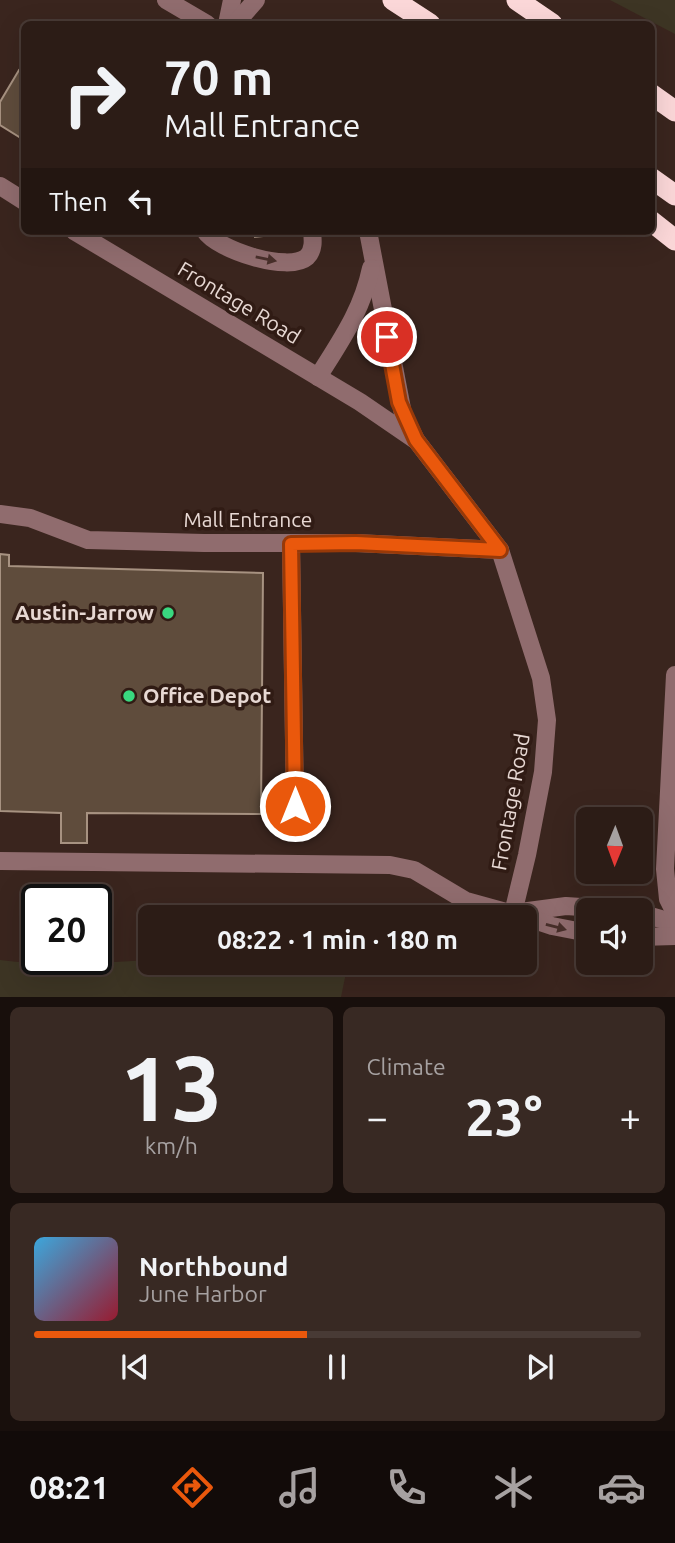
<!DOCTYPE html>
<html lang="en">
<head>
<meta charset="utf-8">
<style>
	:root { --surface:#2c1c16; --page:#382923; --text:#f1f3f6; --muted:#a6a1a1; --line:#483a35; --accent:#ea580c }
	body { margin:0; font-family:Ubuntu,sans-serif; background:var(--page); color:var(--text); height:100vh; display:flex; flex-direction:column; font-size:26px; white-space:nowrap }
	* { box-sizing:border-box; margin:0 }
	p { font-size:23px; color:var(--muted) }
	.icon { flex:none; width:38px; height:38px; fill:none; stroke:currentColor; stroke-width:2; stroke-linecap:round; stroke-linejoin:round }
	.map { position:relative; height:997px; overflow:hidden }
	.details { display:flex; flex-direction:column; gap:10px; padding:10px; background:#180f0c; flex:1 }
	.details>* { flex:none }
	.guide { position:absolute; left:21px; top:21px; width:634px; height:214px; border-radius:10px; box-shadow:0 7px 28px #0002,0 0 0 2px var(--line); background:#2c1c16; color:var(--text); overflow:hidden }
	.needle { width:46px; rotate:181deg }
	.controls { position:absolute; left:576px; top:807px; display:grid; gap:14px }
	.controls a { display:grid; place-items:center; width:77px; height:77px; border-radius:10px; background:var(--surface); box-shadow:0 7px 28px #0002,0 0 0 2px var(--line); font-size:35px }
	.speed { position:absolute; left:21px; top:884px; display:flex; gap:14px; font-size:35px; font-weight:700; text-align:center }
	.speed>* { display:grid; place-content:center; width:91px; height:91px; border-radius:50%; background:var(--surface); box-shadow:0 7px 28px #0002,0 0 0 2px var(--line); line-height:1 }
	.speed .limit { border:4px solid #111; border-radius:10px; background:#fff; color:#111 }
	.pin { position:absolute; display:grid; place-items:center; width:60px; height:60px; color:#fff; margin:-30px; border:4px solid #fff; border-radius:50%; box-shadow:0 2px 7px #0007 }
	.me { position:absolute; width:77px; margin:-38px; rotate:0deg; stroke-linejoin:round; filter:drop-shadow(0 0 5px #0008) }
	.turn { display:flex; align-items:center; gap:24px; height:147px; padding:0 28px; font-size:32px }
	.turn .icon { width:91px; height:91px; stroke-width:2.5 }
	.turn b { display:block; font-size:49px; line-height:60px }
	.then { display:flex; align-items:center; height:66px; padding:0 28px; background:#0003; gap:14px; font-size:26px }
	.big { font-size:52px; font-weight:700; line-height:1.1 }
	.details .widget { flex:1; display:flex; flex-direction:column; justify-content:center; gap:10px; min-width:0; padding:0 24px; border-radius:10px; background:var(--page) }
	.details .dial { align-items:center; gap:0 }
	.dial b { font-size:91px; line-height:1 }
	.song { display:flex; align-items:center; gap:21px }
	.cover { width:84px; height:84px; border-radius:10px; background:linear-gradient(135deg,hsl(200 70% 55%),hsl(350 70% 35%)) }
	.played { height:7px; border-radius:4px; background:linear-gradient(90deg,var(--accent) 45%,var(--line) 45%) }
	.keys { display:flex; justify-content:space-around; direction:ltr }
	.heat { display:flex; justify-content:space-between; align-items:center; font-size:38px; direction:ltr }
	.details .tiles { flex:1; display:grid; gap:10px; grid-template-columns:1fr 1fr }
	.widget:last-child { grid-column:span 2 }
	.trip { position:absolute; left:138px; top:905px; width:399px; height:70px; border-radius:10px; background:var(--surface); box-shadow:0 7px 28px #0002,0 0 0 2px var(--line); font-weight:700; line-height:70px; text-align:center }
	.menu { display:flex; height:112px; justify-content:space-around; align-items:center; background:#120b09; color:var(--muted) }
	.menu .icon { width:49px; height:49px }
	.menu .active { color:var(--accent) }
	.menu b { font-size:32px; color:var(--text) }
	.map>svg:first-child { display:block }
</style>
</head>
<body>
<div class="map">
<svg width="675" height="997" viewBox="0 0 675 997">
	<rect width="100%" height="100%" fill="#3a251e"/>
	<g fill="#3d3524">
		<path d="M610 0H675V34Z"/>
		<path d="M0 960C50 967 101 963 150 960V962L348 963 341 997H0Z"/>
	</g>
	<g fill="#5f4c3c" stroke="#a79281" stroke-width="2">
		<path d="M19 70 24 73V140L0 125V102Z"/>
		<path d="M254 231H299V232L255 237Z"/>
		<path d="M0 554 9 555V566L263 573 261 814 87 813V843H61V813L0 811Z"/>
	</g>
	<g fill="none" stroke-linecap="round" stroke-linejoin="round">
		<g stroke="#906c6e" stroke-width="18">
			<path d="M166 0 207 24"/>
			<path d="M227 24 232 0"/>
			<path d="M235 24 256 0"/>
			<path d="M0 186 24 201"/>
			<path d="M74 231 360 402 414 439"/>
			<path d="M205 231C217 250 289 273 307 257 314 250 313 240 312 231"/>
			<path d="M368 231 403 414 416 440 500 550 541 678 547 720 543 772 527 855 513 913"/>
			<path d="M318 377C341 340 362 311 371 268"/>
			<path d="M0 514 30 518 88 540 204 543H356L500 550"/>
			<path d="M291 544 295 806"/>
			<path d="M675 675 665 869 668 899 675 913"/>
			<path d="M0 861 390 865 414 870 466 901 524 917"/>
			<path d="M513 913 566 906 626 910"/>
			<path d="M640 913 675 923"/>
			<path d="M525 917 552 926 588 933"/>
			<path d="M640 937 675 936"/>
		</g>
		<g stroke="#fbd7d8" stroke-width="21">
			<path d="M393 0 430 24"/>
			<path d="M517 0 552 24"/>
			<path d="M651 94 675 111"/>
			<path d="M651 178 675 195"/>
			<path d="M651 221 675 240"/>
		</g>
	</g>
	<defs><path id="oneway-solid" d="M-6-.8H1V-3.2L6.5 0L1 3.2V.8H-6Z" transform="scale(1.75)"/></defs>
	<g fill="#482f2a">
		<use href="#oneway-solid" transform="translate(266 259) rotate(11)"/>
		<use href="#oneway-solid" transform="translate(556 927) rotate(15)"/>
	</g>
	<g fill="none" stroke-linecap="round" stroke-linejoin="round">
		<defs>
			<path id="route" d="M295 806 291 544 356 543 500 550 416 440 399 402 387 337"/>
		</defs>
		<use href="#route" stroke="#983908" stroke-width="18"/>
		<use href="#route" stroke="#ea580c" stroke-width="12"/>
	</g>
	<g fill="#39d87f" stroke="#301b14" stroke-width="2.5">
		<circle cx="168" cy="613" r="7"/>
		<circle cx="129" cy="696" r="7"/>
	</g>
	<g text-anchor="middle" stroke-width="7" stroke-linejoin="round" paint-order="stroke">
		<g font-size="21" fill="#e7d8d3" stroke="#301b14">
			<text transform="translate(239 303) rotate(31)" y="7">Frontage Road</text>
			<text x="248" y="527">Mall Entrance</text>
			<text transform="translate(511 802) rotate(-80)" y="7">Frontage Road</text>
		</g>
		<g font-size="21" font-weight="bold" fill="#e7d8d3" stroke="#301b14" text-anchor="end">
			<text x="154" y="620">Austin-Jarrow</text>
			<text x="143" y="703" text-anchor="start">Office Depot</text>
		</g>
	</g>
</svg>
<div class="controls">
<a><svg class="needle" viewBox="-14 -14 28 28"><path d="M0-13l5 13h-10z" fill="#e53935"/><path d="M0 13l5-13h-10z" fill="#a6a1a1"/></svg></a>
<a><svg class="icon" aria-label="sound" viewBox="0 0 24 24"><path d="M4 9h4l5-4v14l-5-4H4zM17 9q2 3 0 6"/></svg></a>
</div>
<div class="speed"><div class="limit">20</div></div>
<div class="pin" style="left:387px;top:337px;background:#d93025"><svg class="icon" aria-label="arrive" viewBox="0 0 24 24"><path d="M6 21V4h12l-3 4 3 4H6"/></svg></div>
<svg class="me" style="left:295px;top:806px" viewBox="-20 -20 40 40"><circle r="17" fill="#ea580c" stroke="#fff" stroke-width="3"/><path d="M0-11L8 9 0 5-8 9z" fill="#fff"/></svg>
<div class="trip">08:22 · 1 min · 180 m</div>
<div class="guide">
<div class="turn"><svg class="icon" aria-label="right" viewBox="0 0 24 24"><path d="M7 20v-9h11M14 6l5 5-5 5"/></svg><div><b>70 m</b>Mall Entrance</div></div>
<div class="then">Then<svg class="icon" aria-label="left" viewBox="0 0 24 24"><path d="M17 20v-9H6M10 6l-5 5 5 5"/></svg></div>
</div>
</div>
<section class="details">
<div class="tiles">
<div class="widget dial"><b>13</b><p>km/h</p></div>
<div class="widget"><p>Climate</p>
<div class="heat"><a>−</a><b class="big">23°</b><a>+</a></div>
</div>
<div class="widget">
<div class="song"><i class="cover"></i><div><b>Northbound</b><p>June Harbor</p></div></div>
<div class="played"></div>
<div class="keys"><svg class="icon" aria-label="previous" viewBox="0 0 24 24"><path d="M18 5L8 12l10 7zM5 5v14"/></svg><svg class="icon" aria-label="pause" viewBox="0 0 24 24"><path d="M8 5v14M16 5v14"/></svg><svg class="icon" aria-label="next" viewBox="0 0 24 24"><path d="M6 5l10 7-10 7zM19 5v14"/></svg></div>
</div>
</div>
</section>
<nav class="menu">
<b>08:21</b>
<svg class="icon active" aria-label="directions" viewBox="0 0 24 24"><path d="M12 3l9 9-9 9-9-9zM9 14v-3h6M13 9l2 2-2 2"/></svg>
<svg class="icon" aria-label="music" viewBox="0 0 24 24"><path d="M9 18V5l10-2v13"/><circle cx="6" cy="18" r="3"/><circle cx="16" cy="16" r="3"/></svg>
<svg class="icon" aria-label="phone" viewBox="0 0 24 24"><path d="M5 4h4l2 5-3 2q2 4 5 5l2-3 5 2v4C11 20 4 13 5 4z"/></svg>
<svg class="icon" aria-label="climate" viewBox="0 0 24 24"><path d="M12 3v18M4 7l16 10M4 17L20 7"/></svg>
<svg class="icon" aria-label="car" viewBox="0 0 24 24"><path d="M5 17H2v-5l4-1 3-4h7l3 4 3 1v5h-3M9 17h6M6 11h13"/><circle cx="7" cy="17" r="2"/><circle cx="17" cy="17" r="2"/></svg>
</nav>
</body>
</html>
